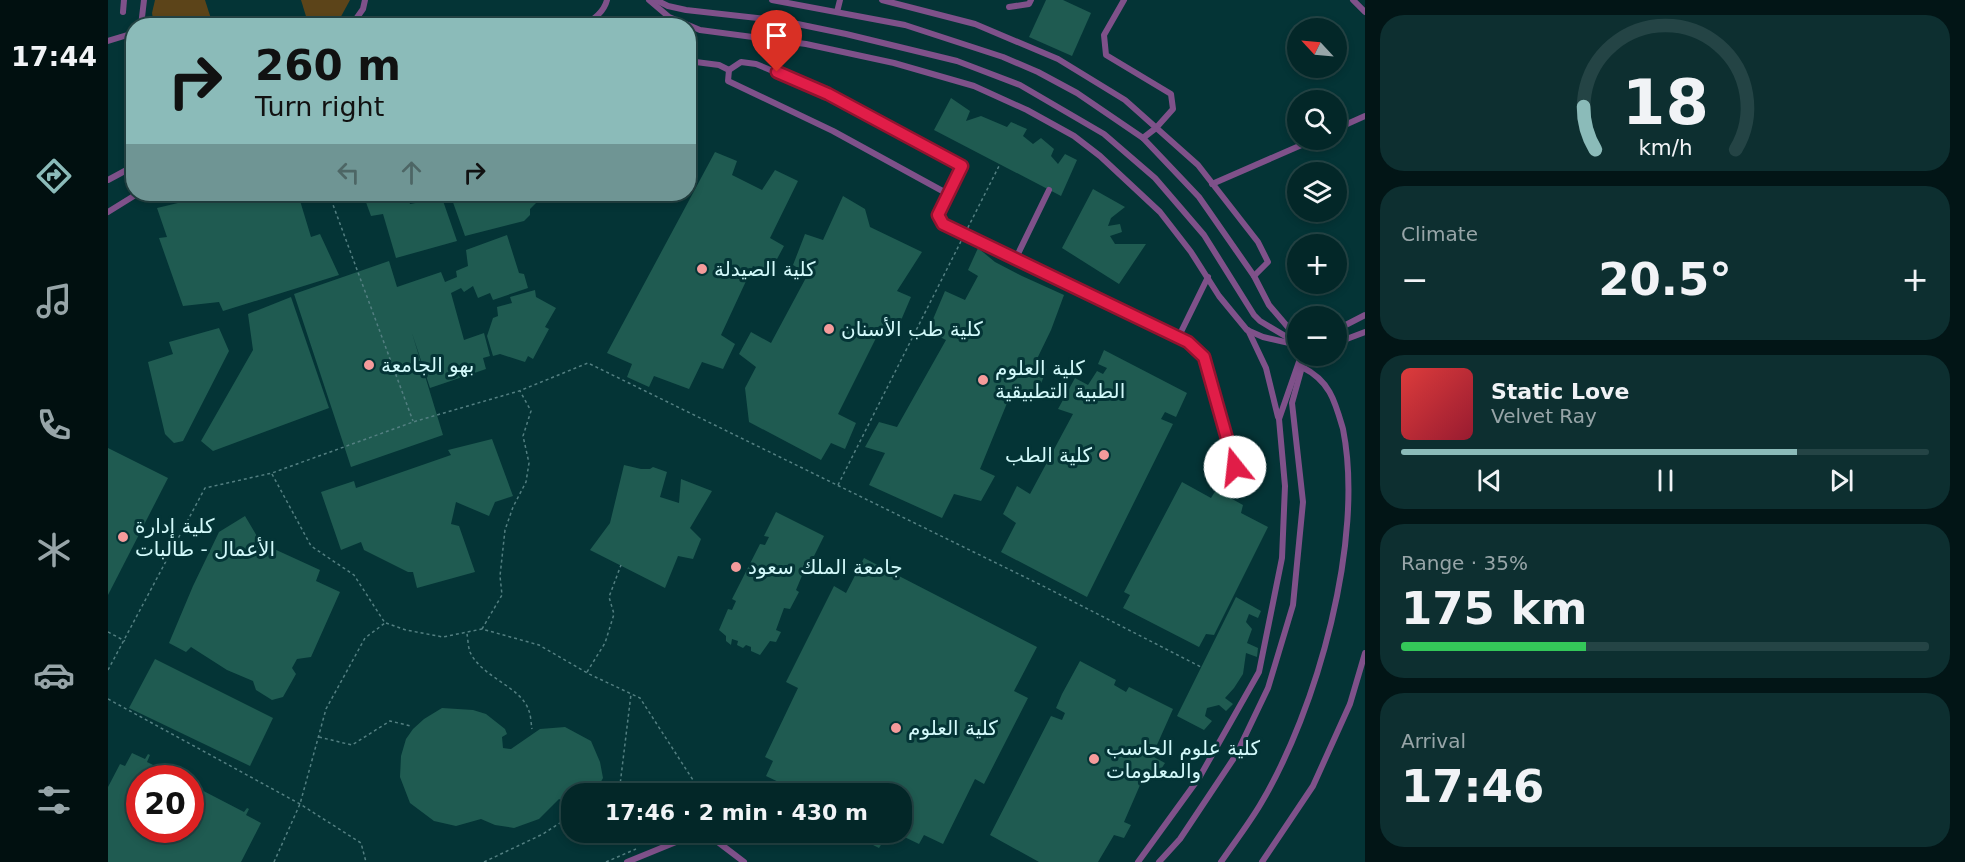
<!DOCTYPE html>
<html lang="en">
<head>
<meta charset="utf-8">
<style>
	:root { --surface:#032728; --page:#0d2f30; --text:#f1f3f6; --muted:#97a5a8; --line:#244445; --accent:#8bbbb9 }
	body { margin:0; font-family:"DejaVu Sans","Noto Naskh Arabic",sans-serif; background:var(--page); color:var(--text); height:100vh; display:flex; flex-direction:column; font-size:22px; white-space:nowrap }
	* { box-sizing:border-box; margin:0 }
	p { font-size:20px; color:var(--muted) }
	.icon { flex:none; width:33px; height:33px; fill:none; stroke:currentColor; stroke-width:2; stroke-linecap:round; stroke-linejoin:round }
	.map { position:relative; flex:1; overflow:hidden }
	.details { display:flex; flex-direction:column; gap:15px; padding:15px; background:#021516; width:600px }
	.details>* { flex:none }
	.guide { position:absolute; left:18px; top:18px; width:570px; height:183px; border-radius:24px; box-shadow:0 3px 9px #0003,0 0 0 2px var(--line); background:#8bbbb9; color:#111; overflow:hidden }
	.needle { width:39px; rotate:296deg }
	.controls { position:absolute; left:1179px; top:18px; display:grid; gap:12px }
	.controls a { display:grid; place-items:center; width:60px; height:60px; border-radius:50%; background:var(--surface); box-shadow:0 3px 9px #0003,0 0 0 2px var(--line); font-size:30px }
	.speed { position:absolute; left:18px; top:765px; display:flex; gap:12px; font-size:30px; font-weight:700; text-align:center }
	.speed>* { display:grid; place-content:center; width:78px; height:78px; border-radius:50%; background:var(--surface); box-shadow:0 3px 9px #0003,0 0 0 2px var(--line); line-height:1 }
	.speed .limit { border:9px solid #d22; background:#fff; color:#111 }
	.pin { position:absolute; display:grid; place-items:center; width:51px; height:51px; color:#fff; margin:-62px -26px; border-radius:50% 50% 50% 0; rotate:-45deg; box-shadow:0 0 6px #0007 }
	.pin .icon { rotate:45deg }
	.me { position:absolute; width:66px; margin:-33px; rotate:344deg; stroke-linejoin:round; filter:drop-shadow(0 0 4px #0008) }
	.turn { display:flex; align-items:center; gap:21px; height:126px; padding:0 30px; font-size:27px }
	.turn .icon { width:78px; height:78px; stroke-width:2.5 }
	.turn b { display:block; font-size:42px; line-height:51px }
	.lanes { display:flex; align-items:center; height:57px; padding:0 30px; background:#0003; justify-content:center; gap:30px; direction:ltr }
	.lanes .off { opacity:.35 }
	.big { font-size:45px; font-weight:700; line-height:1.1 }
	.details .tile { flex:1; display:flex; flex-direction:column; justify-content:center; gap:9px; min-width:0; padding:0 21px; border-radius:24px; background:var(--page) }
	.details .dial { align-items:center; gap:0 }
	.dial svg { height:156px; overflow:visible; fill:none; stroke:var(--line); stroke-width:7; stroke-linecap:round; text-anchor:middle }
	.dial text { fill:var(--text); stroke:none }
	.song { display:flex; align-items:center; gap:18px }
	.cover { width:72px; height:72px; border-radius:9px; background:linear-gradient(135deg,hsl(0 70% 55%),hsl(350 70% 35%)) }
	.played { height:6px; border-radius:3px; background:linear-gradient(90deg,var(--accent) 75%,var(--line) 75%) }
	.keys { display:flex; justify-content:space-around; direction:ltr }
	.heat { display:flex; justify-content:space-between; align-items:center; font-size:33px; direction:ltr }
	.charge { height:9px; border-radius:4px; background:linear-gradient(90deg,#34c759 35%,var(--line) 0) }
	.trip { position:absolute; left:453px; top:783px; width:351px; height:60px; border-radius:24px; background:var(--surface); box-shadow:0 3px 9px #0003,0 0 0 2px var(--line); font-weight:700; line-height:60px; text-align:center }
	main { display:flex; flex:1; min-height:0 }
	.dock { display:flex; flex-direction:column; width:108px; justify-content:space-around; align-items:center; background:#011010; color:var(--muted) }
	.dock .icon { width:42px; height:42px }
	.dock .on { color:var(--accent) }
	.dock b { font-size:27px; color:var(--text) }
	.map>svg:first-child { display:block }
</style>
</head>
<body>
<main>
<nav class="dock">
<b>17:44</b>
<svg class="icon on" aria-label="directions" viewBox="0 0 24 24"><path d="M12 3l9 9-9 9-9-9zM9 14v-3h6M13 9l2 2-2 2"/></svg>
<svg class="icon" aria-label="music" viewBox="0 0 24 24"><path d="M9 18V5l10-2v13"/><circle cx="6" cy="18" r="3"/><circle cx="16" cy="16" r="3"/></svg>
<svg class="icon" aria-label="phone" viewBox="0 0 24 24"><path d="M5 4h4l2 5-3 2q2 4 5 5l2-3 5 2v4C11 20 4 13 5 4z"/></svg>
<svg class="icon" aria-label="climate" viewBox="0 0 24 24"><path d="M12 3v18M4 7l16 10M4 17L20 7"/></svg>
<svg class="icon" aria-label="car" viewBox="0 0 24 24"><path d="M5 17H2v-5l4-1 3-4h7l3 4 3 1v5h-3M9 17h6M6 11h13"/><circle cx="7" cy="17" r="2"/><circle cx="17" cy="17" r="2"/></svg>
<svg class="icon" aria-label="filters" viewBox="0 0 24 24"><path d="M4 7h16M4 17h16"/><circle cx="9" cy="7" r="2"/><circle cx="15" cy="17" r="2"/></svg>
</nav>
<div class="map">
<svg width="1257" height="862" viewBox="0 0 1257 862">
	<rect width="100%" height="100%" fill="#043436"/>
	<g fill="#5c4419">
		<path d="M47 0H97L105 25H46L44 13Z"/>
		<path d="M193 0H242L230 22 226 25 201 26Z"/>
	</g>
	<g fill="#1f5b51">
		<path d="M938 0H955L983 13 964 56 921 37Z"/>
		<path d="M843 98 862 111 858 121 873 116 899 127 903 122 919 129 915 136 925 144 933 138 946 149 943 156 950 164 957 154 969 160 953 196 826 130Z"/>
		<path d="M607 152 629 161 624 175 654 190 667 170 690 181 662 238 676 246 662 272 645 266 613 335 627 344 615 369 594 362 581 389 546 376 541 387 519 377 524 364 499 353Z"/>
		<path d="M985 189 1017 207 1003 218 1000 226 1012 224 1014 232 1002 236 1007 244H1038L1011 284 954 248Z"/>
		<path d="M74 194H190L203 237 212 234 231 275 115 311 111 302 75 306 51 238 59 237 49 208 74 202Z"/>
		<path d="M255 194H299L302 204 334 198 349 241 288 258 275 214 263 216Z"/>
		<path d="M342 194H419L420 195 424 194 428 203 422 209V215L416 221 357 236Z"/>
		<path d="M735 196 757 209 762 227 814 252 789 291 803 297 788 332 774 326 730 414 748 423 737 449 723 443 713 460 641 422 637 388 648 367 631 354 643 332 663 343 700 274 685 265 697 234 715 240Z"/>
		<path d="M399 235 411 273 416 274 420 288 385 300 382 293 370 298 365 286 356 292 353 288 343 293 356 340 376 333 382 356 375 358 378 369 322 388 304 333 335 435 243 467 186 294 281 261 289 287 333 272 337 282 349 277 348 271 360 266 358 250Z"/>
		<path d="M870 248 887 262 914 276 956 295 943 330 927 363 939 369 926 400 904 391 872 469 887 476 873 501 846 494 834 518 761 485 777 453 757 447 771 422 789 427 838 340 820 331 837 291 857 300 870 276 860 270Z"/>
		<path d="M427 290 428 297 448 308 437 327 441 329 425 359 420 356 417 362 392 354 385 356 379 336 385 318 390 316 389 307 404 303 402 297Z"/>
		<path d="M183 297 221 408 105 451 93 441 145 350 140 314Z"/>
		<path d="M111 328 121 351 75 441 66 443 57 434 40 362 65 354 61 342Z"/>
		<path d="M996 350 1079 393 1068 417 1057 412 1053 419 1065 424 979 597 893 552 908 523 895 514 909 486 922 494 965 414 950 409 967 378 980 385 989 371 995 374 999 368 990 364Z"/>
		<path d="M384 439 405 496 387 502 381 516 348 502 343 524 351 526 367 572 309 588 305 572H300L256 550 253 542 233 550 213 492 246 481 248 488 343 455 340 450Z"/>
		<path d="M0 448 60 478 0 595Z"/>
		<path d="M516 465 533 469H542L545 467 559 472 552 497 571 503 573 479 604 491 582 528 593 539 585 559 570 556 557 588 482 550 502 523Z"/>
		<path d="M1074 482 1103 498 1108 490 1135 505 1133 513 1160 527 1106 635 1098 634 1091 647 1015 608 1022 595 1016 592Z"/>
		<path d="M668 512 716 536 704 560 701 559 688 590 691 592 682 609 676 608 668 630 673 632 668 642 662 641 652 655 643 651V647L638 645 635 648 629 645 630 641 624 639 623 645 618 641V636L611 630 620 609 624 610 628 601 624 599 652 544 657 545 661 537 656 536Z"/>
		<path d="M137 516 153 543 212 570 208 581 232 592 203 657 189 659 184 668 188 674 175 697 164 700 148 690 145 681 119 670 83 647 78 652 61 643 85 586 111 532Z"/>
		<path d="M756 558 929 647 906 691 920 698 876 784 867 779 835 844 816 835 811 844 786 832H794V794H678L681 787 658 776 665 761 657 757 690 688 678 682 726 586 738 593Z"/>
		<path d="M1128 597 1153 611 1150 618 1141 614 1138 622 1144 629 1139 643 1150 648 1149 657 1138 653 1135 674 1126 688 1117 698 1125 704 1118 711 1111 705 1099 708 1097 716 1104 721 1096 730 1069 716Z"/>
		<path d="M47 659 165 718 142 766 21 708Z"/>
		<path d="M972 661 1008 680 1006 685 1018 692 1021 687 1065 709 1044 756 1057 763 1050 774 1039 769 1016 822 1023 825 1016 838 1006 835 990 862H931L882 835 943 716 954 720 957 713 948 708 954 694Z"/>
		<path d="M334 708 365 710 378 714 397 729 399 734 394 737 395 748 403 749 432 729 457 727 483 741 492 762 495 778 486 794H464V805L451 799 431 819 406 828 387 825 373 819 348 826 326 821 302 803 292 777 293 756 298 739 305 729 316 719Z"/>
		<path d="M24 753 37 759 40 754 42 755 39 762 72 778H32V830H82V784L136 812 139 808 141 809 138 815 153 823 133 862H0V787L12 764 17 766Z"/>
		<path d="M739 832H781L771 848Z"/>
	</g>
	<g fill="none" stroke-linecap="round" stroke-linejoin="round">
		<g stroke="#537f81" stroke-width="1.5" stroke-dasharray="3 3" stroke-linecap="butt">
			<path d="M221 194 305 421"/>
			<path d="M164 474 203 546 246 575 277 623 257 638 218 709 192 804 166 862"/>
			<path d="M278 623 298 630 335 637 374 629 431 645 481 674 532 698 594 794"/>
			<path d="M374 629 394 595 392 576 397 530 405 507 418 482 421 463 415 436 423 411 412 391"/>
			<path d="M0 632 17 641"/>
			<path d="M359 634C360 639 360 647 362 652 374 678 413 686 421 711 423 716 423 724 424 729"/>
			<path d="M0 670 97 488 164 473 305 422 411 391 480 363 933 585 1093 667"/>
			<path d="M479 672 497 643 506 614 501 597 513 565"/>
			<path d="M0 699 192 804 253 843 258 862"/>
			<path d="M211 737 244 745 282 721 303 726"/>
			<path d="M514 794 512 785 523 694"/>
			<path d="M376 862 435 834 458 819 464 821"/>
			<path d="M498 862 528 849"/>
		</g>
		<g stroke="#7f518a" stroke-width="6">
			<path d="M541 0 561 17 592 30 698 44 786 63 866 86 919 110 966 136 992 156 1052 212 1083 252 1111 296 1139 330 1155 337 1190 345"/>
			<path d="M548 0 560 6 578 10 675 21 738 34 849 61 912 85 996 134 1047 178 1096 235 1146 315 1152 321 1189 343"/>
			<path d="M664 0 797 25 895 57 930 72 969 93 1035 138 1091 197 1146 276 1161 305 1190 339"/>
			<path d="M774 0 867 24 950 59 1017 100 1090 165 1150 242 1160 262 1146 276"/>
			<path d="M1016 0 996 35 998 55 1063 94 1065 109 1048 128 1035 138"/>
			<path d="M1245 0 1257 12"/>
			<path d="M901 7 921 4 923 0"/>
			<path d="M15 12 16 0"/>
			<path d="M729 12 732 0"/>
			<path d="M33 26 36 0"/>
			<path d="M243 26 255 9 257 0"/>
			<path d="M475 26C486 19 496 12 499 0"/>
			<path d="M0 41 26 33"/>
			<path d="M580 61 611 65 621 70"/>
			<path d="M621 70 633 62 648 64 720 94 854 166 830 215 835 224 1080 342 1096 357 1127 467"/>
			<path d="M621 70 620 81 725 131 840 194"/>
			<path d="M1228 129 1257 116"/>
			<path d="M0 180 26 166"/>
			<path d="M1104 184 1205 140"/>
			<path d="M0 212 29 194"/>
			<path d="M907 260 941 190"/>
			<path d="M1140 330 1158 368 1170 417"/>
			<path d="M1228 330 1257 315"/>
			<path d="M1071 336 1100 277"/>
			<path d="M1228 343 1257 332"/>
			<path d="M519 862 568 842 602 836 636 862"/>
			<path d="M1030 862 1091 778 1151 672 1174 558 1177 486 1171 419 1193 356"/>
			<path d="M1051 862 1072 839 1128 755 1160 688 1185 605 1195 502 1184 403 1194 367 1195 358"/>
			<path d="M1113 862C1126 843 1140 825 1152 805 1209 710 1257 539 1235 429 1227 401 1222 381 1194 367"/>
			<path d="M1154 862 1205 786 1242 704 1257 653"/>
		</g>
		<path stroke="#537f81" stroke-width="1.5" stroke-dasharray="3 3" stroke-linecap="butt" d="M730 485 892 164"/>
	</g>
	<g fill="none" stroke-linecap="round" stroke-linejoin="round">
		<defs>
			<path id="route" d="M669 72 720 94 854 166 830 215 835 224 1080 342 1096 357 1127 467"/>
		</defs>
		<use href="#route" stroke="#92132f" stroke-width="15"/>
		<use href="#route" stroke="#e11d48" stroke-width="10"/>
	</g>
	<g fill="#f59b9b" stroke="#043436" stroke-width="2">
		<circle cx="594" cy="269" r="6"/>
		<circle cx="721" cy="329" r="6"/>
		<circle cx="261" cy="365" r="6"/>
		<circle cx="875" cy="380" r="6"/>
		<circle cx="996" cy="455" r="6"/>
		<circle cx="15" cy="537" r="6"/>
		<circle cx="628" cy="567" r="6"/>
		<circle cx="788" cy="728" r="6"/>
		<circle cx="986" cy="759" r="6"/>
	</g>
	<g text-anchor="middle" stroke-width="6" stroke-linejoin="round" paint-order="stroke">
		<g font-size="20" fill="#d2f9fa" stroke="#043436" text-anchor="start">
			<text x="606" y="276">كلية الصيدلة</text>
			<text x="733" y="336">كلية طب الأسنان</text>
			<text x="273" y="372">بهو الجامعة</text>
			<text x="887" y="375">كلية العلوم<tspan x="887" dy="23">الطبية التطبيقية</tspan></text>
			<text x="984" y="462" text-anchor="end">كلية الطب</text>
			<text x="27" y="533">كلية إدارة<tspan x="27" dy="23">الأعمال - طالبات</tspan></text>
			<text x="640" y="574">جامعة الملك سعود</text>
			<text x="800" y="735">كلية العلوم</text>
			<text x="998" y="755">كلية علوم الحاسب<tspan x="998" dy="23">والمعلومات</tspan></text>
		</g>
	</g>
</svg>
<div class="controls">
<a><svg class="needle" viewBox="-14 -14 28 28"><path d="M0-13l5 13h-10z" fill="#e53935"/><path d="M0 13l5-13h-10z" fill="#97a5a8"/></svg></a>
<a><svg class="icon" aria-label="search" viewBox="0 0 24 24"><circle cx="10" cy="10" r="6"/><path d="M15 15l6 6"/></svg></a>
<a><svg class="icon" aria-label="layers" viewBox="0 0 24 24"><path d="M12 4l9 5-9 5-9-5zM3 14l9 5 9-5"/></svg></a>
<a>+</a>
<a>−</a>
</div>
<div class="speed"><div class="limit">20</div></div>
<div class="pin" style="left:669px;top:72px;background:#d93025"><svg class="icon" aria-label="arrive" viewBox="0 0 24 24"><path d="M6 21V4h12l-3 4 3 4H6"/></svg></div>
<svg class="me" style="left:1127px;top:467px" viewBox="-20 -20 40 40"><circle r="19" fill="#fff"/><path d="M0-13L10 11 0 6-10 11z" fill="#e11d48"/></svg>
<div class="trip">17:46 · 2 min · 430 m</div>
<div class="guide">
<div class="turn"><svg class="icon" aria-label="right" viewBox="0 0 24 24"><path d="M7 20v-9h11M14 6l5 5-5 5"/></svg><div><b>260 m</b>Turn right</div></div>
<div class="lanes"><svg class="icon off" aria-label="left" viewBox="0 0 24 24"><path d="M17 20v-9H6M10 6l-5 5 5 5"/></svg><svg class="icon off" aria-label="ahead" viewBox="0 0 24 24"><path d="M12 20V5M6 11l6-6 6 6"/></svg><svg class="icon" aria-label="right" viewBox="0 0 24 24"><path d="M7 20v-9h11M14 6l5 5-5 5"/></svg></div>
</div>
</div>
<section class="details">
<div class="tile dial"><svg viewBox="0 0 100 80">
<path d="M14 69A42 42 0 1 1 86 69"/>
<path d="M14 69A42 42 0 0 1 8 47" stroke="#8bbbb9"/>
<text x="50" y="56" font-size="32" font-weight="700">18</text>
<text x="50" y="72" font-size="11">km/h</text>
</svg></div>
<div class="tile"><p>Climate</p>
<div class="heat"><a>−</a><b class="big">20.5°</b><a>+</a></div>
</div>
<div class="tile">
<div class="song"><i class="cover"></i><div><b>Static Love</b><p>Velvet Ray</p></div></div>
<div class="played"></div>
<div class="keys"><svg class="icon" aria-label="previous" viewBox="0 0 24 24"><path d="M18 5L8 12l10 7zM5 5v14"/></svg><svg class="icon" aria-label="pause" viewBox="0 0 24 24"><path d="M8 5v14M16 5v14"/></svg><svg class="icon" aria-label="next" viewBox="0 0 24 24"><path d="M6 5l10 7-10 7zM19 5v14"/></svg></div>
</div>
<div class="tile"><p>Range · 35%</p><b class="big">175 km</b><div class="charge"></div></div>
<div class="tile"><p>Arrival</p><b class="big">17:46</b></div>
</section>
</main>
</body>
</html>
